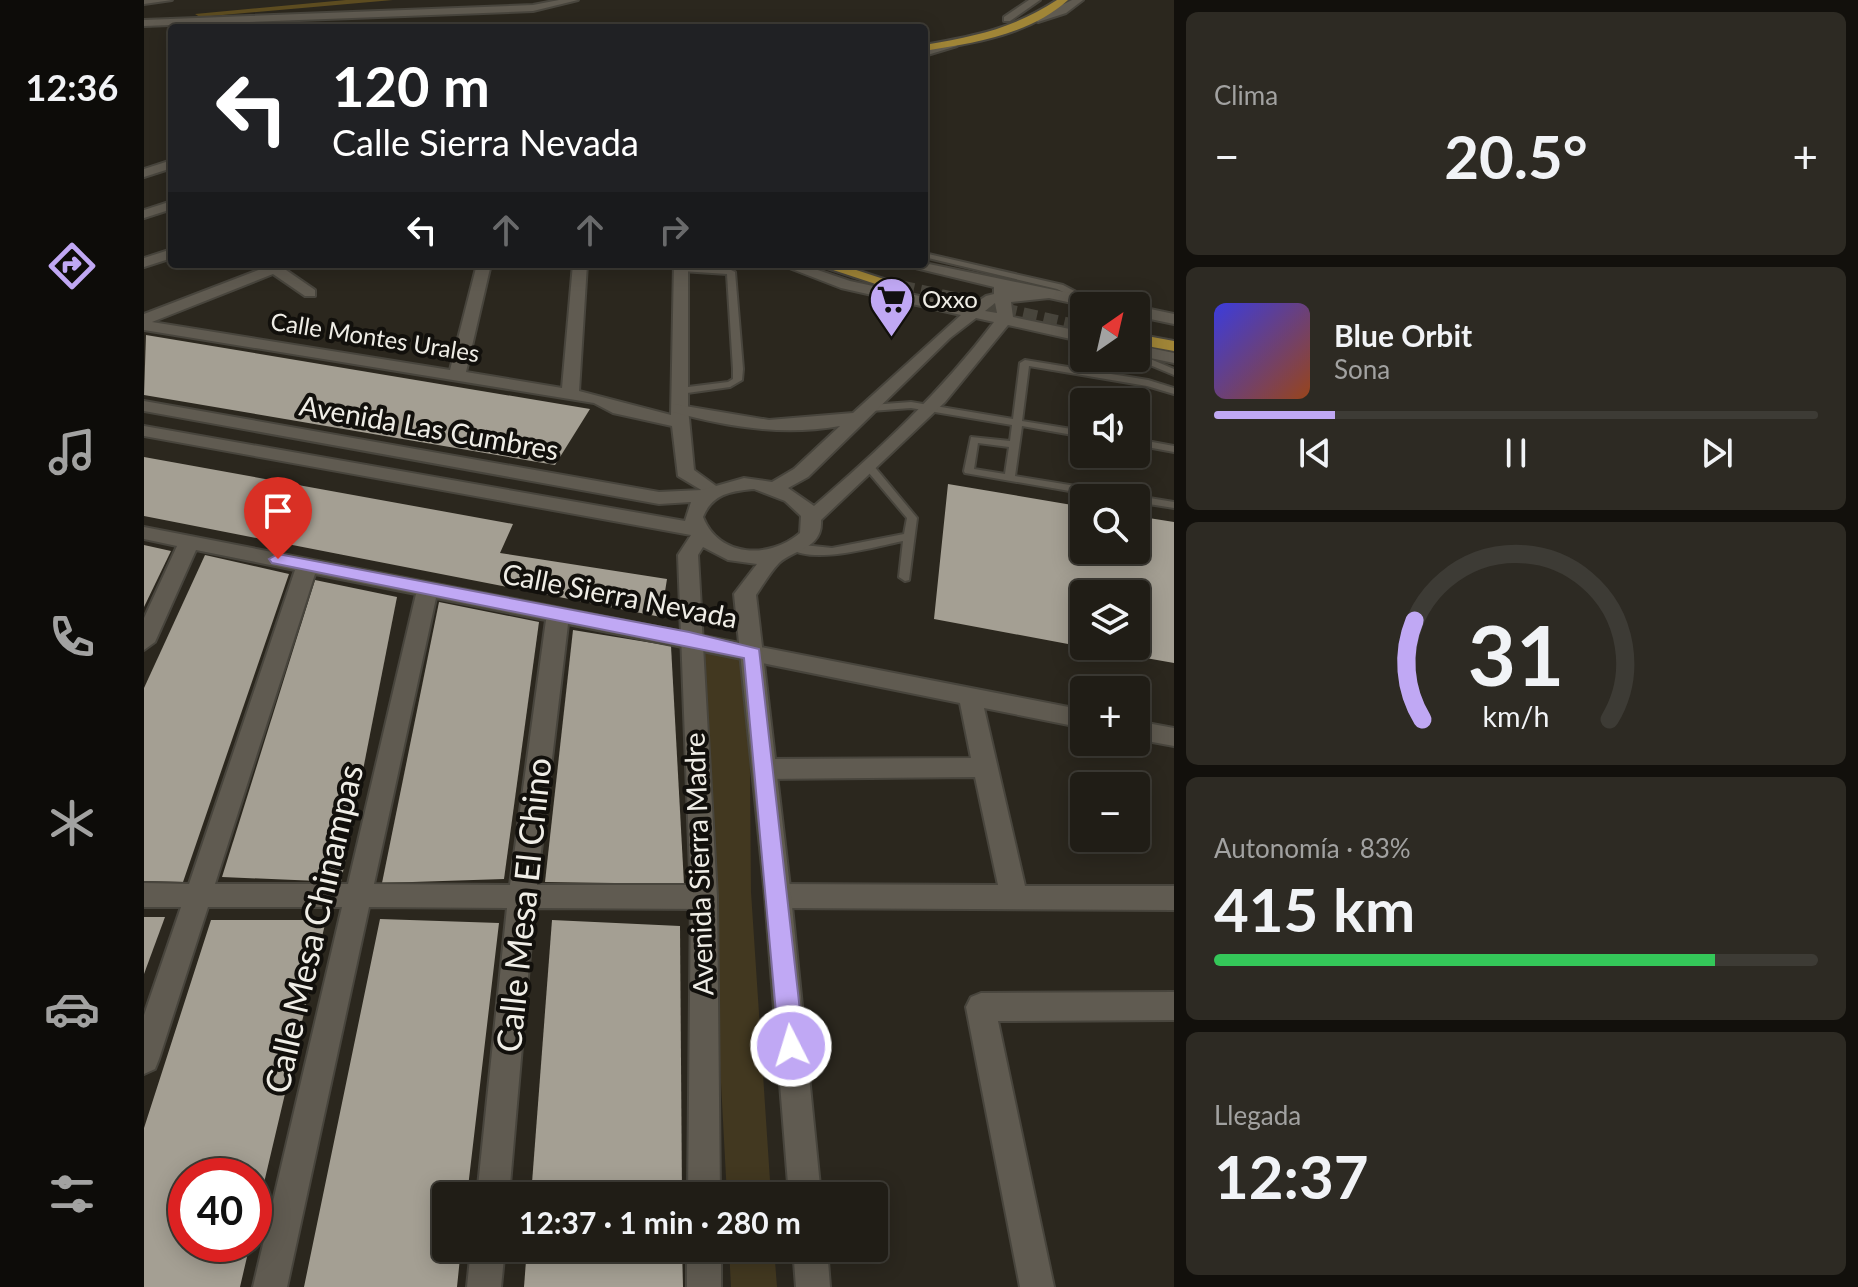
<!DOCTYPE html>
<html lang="es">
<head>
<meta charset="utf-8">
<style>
	:root { --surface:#201d16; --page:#2d2a23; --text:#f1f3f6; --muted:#a2a2a1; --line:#3d3b35; --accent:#c0a8f4 }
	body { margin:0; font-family:Lato,sans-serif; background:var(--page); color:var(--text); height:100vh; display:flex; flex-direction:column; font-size:30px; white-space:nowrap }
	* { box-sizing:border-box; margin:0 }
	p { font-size:26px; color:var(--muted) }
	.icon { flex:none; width:44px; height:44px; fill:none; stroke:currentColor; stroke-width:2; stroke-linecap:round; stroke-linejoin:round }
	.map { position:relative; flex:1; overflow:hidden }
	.details { display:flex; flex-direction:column; gap:12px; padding:12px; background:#12100c; width:684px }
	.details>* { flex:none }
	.banner { position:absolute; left:24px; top:24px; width:760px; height:244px; border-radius:8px; box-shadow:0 4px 20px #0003,0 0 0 2px var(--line); background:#202124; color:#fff; overflow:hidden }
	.needle { width:52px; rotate:34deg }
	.controls { position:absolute; left:926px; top:292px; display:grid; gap:16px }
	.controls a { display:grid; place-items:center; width:80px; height:80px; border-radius:8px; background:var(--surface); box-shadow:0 4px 20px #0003,0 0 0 2px var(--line); font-size:40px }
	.speed { position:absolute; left:24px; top:1158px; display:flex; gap:16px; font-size:40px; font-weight:700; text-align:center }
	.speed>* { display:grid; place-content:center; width:104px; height:104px; border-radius:50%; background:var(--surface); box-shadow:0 4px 20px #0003,0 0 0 2px var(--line); line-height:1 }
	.speed .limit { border:12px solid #d22; background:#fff; color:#111 }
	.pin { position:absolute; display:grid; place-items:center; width:68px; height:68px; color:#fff; margin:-82px -34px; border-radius:50% 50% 50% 0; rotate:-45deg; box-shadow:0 0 8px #0007 }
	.pin .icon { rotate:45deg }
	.me { position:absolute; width:88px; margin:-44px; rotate:355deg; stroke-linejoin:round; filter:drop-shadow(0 0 6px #0008) }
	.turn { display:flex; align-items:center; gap:28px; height:168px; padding:0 32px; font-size:36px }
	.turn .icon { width:104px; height:104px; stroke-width:2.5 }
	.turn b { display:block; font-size:56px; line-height:68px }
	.lanes { display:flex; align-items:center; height:76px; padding:0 32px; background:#0003; justify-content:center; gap:40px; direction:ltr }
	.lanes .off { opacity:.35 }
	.big { font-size:60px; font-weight:700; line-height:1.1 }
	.details .tile { flex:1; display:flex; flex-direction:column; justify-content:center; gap:12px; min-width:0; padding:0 28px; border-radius:12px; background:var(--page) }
	.details .dial { align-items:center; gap:0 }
	.dial svg { height:208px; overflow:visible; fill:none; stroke:var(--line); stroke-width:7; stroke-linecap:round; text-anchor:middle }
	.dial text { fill:var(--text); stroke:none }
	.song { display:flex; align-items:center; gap:24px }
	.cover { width:96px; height:96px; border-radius:12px; background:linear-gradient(135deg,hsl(240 70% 55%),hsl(20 70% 35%)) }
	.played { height:8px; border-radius:4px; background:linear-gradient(90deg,var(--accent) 20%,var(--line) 20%) }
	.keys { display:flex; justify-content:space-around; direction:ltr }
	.heat { display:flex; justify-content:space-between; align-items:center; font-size:44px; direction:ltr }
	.charge { height:12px; border-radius:6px; background:linear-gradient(90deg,#34c759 83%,var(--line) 0) }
	.trip { position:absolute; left:288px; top:1182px; width:456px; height:80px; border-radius:8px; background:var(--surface); box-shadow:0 4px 20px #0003,0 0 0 2px var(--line); font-weight:700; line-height:80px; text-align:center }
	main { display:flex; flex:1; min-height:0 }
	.menu { display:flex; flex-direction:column; width:144px; justify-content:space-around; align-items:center; background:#0d0c09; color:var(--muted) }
	.menu .icon { width:56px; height:56px }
	.menu .selected { color:var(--accent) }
	.menu b { font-size:36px; color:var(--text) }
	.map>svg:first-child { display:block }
</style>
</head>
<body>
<main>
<nav class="menu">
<b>12:36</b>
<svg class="icon selected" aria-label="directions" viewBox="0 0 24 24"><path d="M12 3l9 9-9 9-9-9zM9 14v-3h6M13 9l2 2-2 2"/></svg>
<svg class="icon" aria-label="music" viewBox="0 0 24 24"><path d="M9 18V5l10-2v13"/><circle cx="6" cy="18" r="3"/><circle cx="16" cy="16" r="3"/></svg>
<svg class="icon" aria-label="phone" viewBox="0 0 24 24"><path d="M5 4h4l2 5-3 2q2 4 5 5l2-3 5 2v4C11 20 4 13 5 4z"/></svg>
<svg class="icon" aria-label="climate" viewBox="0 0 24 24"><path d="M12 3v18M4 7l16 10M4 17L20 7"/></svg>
<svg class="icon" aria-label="car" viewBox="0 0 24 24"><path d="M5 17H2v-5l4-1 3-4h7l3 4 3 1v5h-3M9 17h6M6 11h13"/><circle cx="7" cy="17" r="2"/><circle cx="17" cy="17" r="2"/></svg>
<svg class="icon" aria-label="filters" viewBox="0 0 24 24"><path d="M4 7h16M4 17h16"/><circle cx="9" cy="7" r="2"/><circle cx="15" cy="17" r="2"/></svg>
</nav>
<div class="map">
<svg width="1030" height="1287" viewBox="0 0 1030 1287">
	<rect width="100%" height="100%" fill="#2b271e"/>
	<g fill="#423820">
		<path d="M554 649 605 657 607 892 627 1196H583Z"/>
		<path d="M585 1248H630L633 1287H587Z"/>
	</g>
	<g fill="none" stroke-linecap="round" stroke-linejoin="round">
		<path fill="#5d4c20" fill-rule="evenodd" d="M202 0H249L56 17 51 14Z"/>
	</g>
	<g fill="#a49f93">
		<path d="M2 335 446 409 411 465 0 395Z"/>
		<path d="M0 457 369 524 356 553 523 579 517 617 0 516Z"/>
		<path d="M804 484 940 507V550H992V516L1030 522V663L945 648 992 646V594H940V647L790 619Z"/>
		<path d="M0 545 27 551 0 607Z"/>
		<path d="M61 555 145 574 39 882 0 881V688Z"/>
		<path d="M171 580 253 597 197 882 78 877Z"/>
		<path d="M295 602 395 622 360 879 238 883Z"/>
		<path d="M429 630 527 646 540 884 401 882Z"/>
		<path d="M0 917H21L0 974Z"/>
		<path d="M236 919 355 923 323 1196H302V1248H317L313 1287H160Z"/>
		<path d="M67 920H182L111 1221 110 1176H42V1244H106L96 1287H0V1128Z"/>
		<path d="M408 920 536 926 538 1196H387Z"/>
		<path d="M383 1248H538L539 1287H380Z"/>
	</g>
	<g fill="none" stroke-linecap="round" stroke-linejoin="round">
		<path stroke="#48453c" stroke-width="14" stroke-dasharray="14 7" stroke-linecap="butt" d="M756 287 940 328"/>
		<path stroke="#48453c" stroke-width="18" stroke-dasharray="18 9" stroke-linecap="butt" d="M936 327 940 328"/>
		<defs>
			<g id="service">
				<path d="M780 253 919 285 949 301 942 303 913 289 780 257Z"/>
				<path d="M535 267 587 270 591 272 599 369 598 380 586 387 536 394 531 391 536 388 584 382 589 379V369L583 274 538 271H535Z"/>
				<path d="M992 353 1030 369V375L989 358H992Z"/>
				<path d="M881 360 1004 380 1030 388V394L1003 386 885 366 878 421 940 431V437L878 426 871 476 1030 502V508L992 502V498H966L821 473 820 471 827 437 866 441 868 425 767 408 727 411 722 408 727 405 767 402 869 419 876 363ZM834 443 865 447 861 474 830 469Z"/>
				<path d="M992 439 1030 446V452L992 445Z"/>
				<path d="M725 464 729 465 773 518 765 580 761 581 755 577 759 541C730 547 669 565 645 548L650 544 688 548 760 534 763 518 720 467Z"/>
			</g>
			<g id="minor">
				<path d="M0 0H28L0 4Z"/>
				<path d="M415 0H434L389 11 0 26V20L389 5Z"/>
				<path d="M28 160V168L0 177V169Z"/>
				<path d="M28 201V209L0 218V210Z"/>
				<path d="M28 249V258L0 267V258Z"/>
				<path d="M130 264H150L142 270 171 290V296H161L129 274 8 322 306 370 333 264H347L322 372 418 388 429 264H443L435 391 527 415 530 264H544V408L550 470 579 491 569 497 534 476 528 426 469 413 450 403 0 330V314Z"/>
				<path d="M0 527 940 710V728L840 708 881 886H1030V910L634 908 624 904 621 896 624 888 634 884 854 885 831 777 621 779 612 776 609 769 612 762 621 759 827 758 816 703 424 624 393 885H560L570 889 573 897 570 905 560 909 390 908 365 1196H333L363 908 225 907 143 1287H109L198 907H64L15 1059 11 1069 0 1074V1015L37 907H0V883L45 884 151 570 52 550 11 642 0 650V618L33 546 0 539ZM171 574 272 594 204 884H71ZM292 598 402 620 366 885 230 884Z"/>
				<path d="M992 721 1030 728V746L992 739Z"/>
				<path d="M1030 992V1020L854 1021 910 1287H876L822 1007 827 997 837 993Z"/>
				<path d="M327 1248H361L357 1287H323Z"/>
			</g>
			<g id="tertiary">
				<path d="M885 0H896L866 21H860V17Z"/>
				<path d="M928 0H939L922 13 894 22 889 19Z"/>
				<path d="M809 41 813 46 780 56V50Z"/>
				<path d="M780 263 964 301 972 306H942L905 298 867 302 869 317 940 332V342L864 325 801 402 677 520C679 549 650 549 635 563 626 572 619 585 612 595L647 896 677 1196H645L621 896 590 594 613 564 584 560 559 547 554 555 573 897 576 1196H544L547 897 534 555 547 535 0 436V426L541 521 547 502 515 504 0 411V401L515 492 558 490 600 478 628 482 650 469 696 426C638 436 585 427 529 412V404L625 420 709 413 817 315 697 288 635 264H656L706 281 826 307 842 296 850 294V287L755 264ZM851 303 853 313 841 311ZM832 318 850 322C798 391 735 450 670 506L644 488 664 477 806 338ZM610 489 641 501 657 516 656 533C626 559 575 558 559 517 568 494 587 491 610 489Z"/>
				<path d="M992 306 1030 314V324L992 316Z"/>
				<path d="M992 345 1030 353V363L992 355Z"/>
				<rect x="543" y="1248" width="34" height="39"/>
				<path d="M649 1248H683L686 1287H652Z"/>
			</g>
			<g id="primary">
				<path d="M913 0H924C885 35 830 43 780 51V45C832 36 868 29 913 0Z"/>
				<path d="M671 264H694L764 287 756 292Z"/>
				<path d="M992 334 1030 341V351L992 344Z"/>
			</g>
		</defs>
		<use href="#service" stroke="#48453d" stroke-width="4"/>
		<use href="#minor" stroke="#48453d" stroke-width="4"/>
		<use href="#tertiary" stroke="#48453d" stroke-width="4"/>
		<use href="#primary" stroke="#48453d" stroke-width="4"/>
		<use href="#service" fill="#605b51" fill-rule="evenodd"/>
		<use href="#minor" fill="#605b51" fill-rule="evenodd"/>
		<use href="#tertiary" fill="#605b51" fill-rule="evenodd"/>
		<use href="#primary" fill="#a08537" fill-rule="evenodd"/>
	</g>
	<path fill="#c0a8f4" stroke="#7d6d9f" stroke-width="2" d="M134 554 545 632 615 649 660 1046 656 1054 647 1058 639 1054 635 1046 600 658 128 563 125 559Z"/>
	<defs>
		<symbol id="supermarket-pin" viewBox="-11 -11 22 30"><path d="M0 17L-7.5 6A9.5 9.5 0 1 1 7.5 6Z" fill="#c0a8f4" stroke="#12100c"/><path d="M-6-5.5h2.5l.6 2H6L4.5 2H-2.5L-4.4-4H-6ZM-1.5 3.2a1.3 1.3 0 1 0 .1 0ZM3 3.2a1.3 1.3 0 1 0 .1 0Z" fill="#111"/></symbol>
	</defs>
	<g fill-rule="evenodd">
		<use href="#supermarket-pin" x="722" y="274" width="51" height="69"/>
	</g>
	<g text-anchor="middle" stroke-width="8" stroke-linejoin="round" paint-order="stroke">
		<g font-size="24" fill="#efede6" stroke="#12100c" text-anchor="start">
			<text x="778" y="308">Oxxo</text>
		</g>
		<g font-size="24" fill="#efede6" stroke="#12100c">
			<text transform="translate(231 338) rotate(9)" y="8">Calle Montes Urales</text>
		</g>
		<g font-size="28" fill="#efede6" stroke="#12100c">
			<text transform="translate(285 428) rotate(10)" y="10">Avenida Las Cumbres</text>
			<text transform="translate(476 596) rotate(11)" y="10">Calle Sierra Nevada</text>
			<text transform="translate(555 864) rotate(-92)" y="10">Avenida Sierra Madre</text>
		</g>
		<g font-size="34" fill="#efede6" stroke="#12100c">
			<text transform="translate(380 905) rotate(-84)" y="12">Calle Mesa El Chino</text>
			<text transform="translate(170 929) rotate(-77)" y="12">Calle Mesa Chinampas</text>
		</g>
	</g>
</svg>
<div class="controls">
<a><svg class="needle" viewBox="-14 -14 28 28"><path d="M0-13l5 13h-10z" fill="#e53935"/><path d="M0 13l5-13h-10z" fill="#a2a2a1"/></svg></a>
<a><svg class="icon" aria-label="sound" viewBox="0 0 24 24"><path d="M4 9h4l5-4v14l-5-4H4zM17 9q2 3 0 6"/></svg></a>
<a><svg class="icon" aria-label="search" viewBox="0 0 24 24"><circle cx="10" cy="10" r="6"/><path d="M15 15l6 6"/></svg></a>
<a><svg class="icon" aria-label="layers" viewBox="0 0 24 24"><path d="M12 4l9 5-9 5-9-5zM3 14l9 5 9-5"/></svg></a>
<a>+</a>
<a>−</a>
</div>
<div class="speed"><div class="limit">40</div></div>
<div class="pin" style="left:134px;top:559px;background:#d93025"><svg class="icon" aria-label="arrive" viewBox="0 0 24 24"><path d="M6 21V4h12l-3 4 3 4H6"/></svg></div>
<svg class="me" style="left:647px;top:1046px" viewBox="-20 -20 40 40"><circle r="17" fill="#c0a8f4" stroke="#fff" stroke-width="3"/><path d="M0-11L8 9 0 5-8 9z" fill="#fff"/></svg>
<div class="trip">12:37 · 1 min · 280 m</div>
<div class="banner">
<div class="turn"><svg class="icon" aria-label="left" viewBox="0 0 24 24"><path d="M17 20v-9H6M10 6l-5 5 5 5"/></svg><div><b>120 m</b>Calle Sierra Nevada</div></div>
<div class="lanes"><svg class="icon" aria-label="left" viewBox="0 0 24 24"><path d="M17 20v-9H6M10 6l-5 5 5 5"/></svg><svg class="icon off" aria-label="ahead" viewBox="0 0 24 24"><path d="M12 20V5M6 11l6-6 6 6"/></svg><svg class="icon off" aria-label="ahead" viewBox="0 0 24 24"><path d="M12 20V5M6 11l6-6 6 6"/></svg><svg class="icon off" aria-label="right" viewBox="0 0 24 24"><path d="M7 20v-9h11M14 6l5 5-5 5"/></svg></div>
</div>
</div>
<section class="details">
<div class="tile"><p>Clima</p>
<div class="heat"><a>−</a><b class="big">20.5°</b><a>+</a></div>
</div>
<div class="tile">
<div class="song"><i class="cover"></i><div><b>Blue Orbit</b><p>Sona</p></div></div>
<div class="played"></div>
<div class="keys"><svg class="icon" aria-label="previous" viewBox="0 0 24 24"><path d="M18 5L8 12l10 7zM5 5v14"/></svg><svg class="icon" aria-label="pause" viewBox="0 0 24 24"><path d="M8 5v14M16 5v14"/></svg><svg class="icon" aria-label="next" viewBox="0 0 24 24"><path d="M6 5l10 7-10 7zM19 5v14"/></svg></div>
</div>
<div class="tile dial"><svg viewBox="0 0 100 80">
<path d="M14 69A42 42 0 1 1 86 69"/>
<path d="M14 69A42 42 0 0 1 11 31" stroke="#c0a8f4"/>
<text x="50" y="56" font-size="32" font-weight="700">31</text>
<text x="50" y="72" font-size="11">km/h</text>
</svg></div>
<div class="tile"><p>Autonomía · 83%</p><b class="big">415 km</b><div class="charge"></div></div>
<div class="tile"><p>Llegada</p><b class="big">12:37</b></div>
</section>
</main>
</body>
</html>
